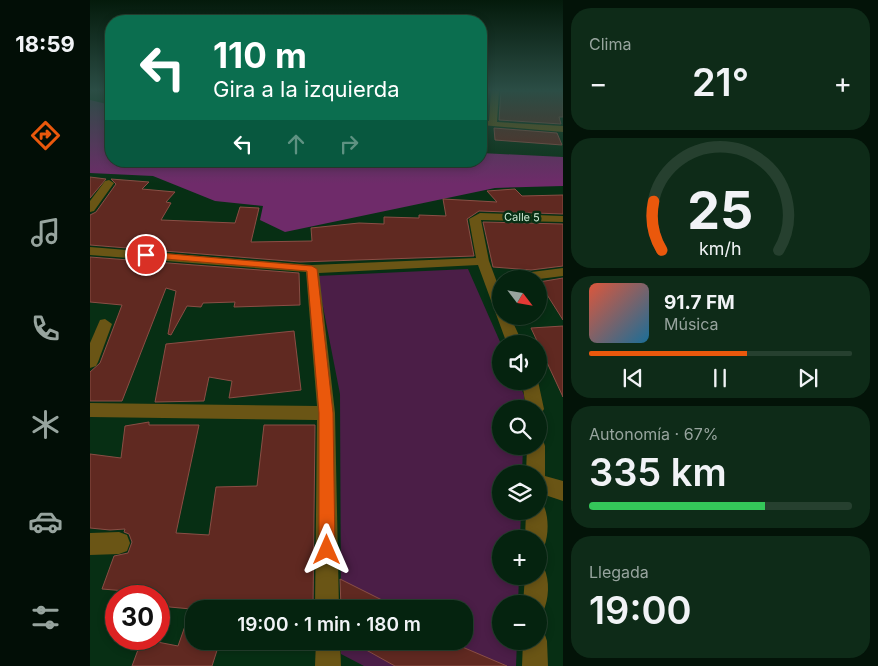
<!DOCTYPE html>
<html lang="es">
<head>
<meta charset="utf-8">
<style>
	:root { --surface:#05230f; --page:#0e2b18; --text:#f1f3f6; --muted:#97a49e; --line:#26402f; --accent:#ea580c }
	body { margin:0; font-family:Inter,sans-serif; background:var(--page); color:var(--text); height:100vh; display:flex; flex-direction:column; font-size:19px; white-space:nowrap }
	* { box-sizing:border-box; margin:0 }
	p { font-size:16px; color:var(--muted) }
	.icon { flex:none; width:28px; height:28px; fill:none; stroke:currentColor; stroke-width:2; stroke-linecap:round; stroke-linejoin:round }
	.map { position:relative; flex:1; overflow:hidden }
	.details { display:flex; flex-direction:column; gap:8px; padding:8px; background:#031308; width:315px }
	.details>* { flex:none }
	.guide { position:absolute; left:15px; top:15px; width:382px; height:152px; border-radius:20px; box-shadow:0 2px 8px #0003,0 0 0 1px var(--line); background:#0b6e4f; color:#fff; overflow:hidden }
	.needle { width:32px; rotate:121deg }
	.fabs { position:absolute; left:402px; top:270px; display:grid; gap:10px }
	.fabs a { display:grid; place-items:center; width:55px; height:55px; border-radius:50%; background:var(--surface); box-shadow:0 2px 8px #0003,0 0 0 1px var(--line); font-size:25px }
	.speed { position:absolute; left:15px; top:585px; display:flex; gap:10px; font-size:25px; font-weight:700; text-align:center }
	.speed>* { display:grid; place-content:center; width:65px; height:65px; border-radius:50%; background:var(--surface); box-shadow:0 2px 8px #0003,0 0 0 1px var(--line); line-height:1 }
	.speed .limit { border:8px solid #d22; background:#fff; color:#111 }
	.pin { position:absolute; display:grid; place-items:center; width:42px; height:42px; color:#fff; margin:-21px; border:2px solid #fff; border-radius:50%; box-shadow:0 1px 5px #0007 }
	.me { position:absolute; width:55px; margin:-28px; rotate:0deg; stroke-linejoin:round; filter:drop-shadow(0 0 4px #0008) }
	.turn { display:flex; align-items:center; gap:18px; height:105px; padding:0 25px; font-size:22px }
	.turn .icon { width:65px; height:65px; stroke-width:2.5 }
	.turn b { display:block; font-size:35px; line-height:42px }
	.lanes { display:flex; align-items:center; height:48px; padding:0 25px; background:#0003; justify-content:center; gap:25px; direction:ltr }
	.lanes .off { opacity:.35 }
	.big { font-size:38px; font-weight:600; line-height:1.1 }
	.details .card { flex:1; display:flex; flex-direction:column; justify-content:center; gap:8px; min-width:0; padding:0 18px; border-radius:20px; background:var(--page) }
	.details .dial { align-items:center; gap:0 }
	.dial svg { height:130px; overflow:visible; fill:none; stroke:var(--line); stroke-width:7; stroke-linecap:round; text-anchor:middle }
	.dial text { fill:var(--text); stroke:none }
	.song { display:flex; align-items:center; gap:15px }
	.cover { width:60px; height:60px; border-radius:8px; background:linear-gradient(135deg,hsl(10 70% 55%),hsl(200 70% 35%)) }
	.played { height:5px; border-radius:2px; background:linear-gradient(90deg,var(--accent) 60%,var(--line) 60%) }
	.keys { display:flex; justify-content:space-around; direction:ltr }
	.heat { display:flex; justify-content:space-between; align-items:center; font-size:28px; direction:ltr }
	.charge { height:8px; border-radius:4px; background:linear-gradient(90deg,#34c759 67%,var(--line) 0) }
	.trip { position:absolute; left:95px; top:600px; width:288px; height:50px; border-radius:20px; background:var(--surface); box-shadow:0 2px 8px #0003,0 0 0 1px var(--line); font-weight:600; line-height:50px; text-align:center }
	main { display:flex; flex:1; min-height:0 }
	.dock { display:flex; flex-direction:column; width:90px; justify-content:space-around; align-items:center; background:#020e06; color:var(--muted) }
	.dock .icon { width:35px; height:35px }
	.dock .active { color:var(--accent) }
	.dock b { font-size:22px; color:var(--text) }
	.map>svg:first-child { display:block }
</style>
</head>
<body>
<main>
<nav class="dock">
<b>18:59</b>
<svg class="icon active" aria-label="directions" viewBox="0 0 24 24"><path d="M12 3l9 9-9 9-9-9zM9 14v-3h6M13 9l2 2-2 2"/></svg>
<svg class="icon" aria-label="music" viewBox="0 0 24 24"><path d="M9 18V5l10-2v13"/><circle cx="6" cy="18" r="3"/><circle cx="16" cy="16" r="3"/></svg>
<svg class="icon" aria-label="phone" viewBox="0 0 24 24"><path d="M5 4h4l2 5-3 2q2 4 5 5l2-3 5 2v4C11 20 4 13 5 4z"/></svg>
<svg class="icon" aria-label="climate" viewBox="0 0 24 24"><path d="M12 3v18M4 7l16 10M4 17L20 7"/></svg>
<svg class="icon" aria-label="car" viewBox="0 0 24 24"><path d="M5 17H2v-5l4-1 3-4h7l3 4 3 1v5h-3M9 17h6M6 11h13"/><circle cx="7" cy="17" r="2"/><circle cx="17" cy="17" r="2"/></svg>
<svg class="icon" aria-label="filters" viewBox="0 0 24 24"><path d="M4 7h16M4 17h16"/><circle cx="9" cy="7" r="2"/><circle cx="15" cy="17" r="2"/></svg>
</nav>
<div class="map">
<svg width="473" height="666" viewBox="0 0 473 666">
	<rect width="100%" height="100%" fill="#072f14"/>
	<path fill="#4b1e47" d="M378 269 411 344V381H428L434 395V409H411V446H433L432 474H411V511H431L430 539H411V576H429L428 604H411V641H427L426 666H274L251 654V641H374V609H251L250 394 227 276Z"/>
	<path fill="#6f2b6a" d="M0 100 21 105V161H391V153L473 157V186L405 188 195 232 170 220 173 206 125 201 63 176 0 173Z"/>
	<g fill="#602921" stroke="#8a4e45">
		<path d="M411 91H473V117H469L471 124 409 120Z"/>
		<path d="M404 128 467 133 472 145 405 140Z"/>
		<path d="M0 177 16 179 0 198Z"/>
		<path d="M21 179 59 182 52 189 85 192 76 202 81 203 71 220 145 223 150 207 169 208 161 242 222 241 221 228 269 223 294 224V217L329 218V215L356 216 353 199 407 202 397 191 425 189 432 196 473 195V214L389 211 377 219 384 256 210 262 0 245V215L6 212 26 184Z"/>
		<path d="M393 222 473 224V266L441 270 403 267Z"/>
		<path d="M0 257 209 273 210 305 144 307 145 302 113 303 111 307 97 306 81 335 78 334 86 291 76 288 32 401H0V372L10 363 32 305 0 302Z"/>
		<path d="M473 278V320L449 282Z"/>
		<path d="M473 326V397L441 328Z"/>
		<path d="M204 331 211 390 139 398 142 381 119 377 114 401 65 402 76 344Z"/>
		<path d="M59 422V425H109L86 533 119 535 126 487 167 486 174 425H225L223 609H104V641H130L122 666H42L52 639 88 646 101 609 69 606V596H59L60 593 12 589 24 556 38 553 42 542 39 534 34 532 35 529 20 530 0 528V454L31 458 35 426Z"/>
		<path d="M250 579 310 609H251Z"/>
		<path d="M260 641H371L370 646 417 666H305Z"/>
	</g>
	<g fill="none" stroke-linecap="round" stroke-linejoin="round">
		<g fill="#6a5515" fill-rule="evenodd">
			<path d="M401 91H409L407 122 473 126V132L391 125V121H399Z"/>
			<path d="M19 180 24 183 4 211 0 212V201L15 181Z"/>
			<path d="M390 213 473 216V222L391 220 399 261 411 293V316H420L433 344H417L388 265 229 273 245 413 249 609H225L227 420 0 417V403L227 406 216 272 0 255V247L222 265 386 258 379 219Z"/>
			<path d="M473 268V276L449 279H412L418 275Z"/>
			<path d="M15 319 22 324 8 362 6 366 0 368V343L10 320Z"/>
			<path d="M432 381H448L454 409 451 414 449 415V409H436Z"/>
			<path d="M449 439 453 440 455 446V476L473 481V501L449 493V474H436L437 446H449Z"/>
			<path d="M449 502 453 504C459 516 459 534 454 547L449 549V539H435L436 511H449Z"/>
			<path d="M29 532 37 535 40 543 37 551 29 554 0 555V533Z"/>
			<path d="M449 566 454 568C460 581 459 599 453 612L449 614V604H433L435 576H449Z"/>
			<path d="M449 630 454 632 457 641 458 666H432L433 641H449Z"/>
			<path d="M226 641H250L251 666H225Z"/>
		</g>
	</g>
	<linearGradient id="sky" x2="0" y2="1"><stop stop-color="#041a0b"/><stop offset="0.49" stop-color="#2b4d45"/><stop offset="1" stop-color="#2b4d45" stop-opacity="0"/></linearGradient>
	<rect width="473" height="184" fill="url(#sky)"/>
	<path fill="#ea580c" stroke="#983908" d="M56 252 222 266 227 269 243 413 245 550 243 556 237 558 231 556 229 550V413L217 271 52 257V253Z"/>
	<g text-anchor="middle" stroke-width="5" stroke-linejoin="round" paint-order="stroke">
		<g font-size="11" fill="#cfead4" stroke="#072f14">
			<text transform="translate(432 217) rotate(1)" y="4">Calle 5</text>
		</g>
	</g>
</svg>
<div class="fabs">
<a><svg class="needle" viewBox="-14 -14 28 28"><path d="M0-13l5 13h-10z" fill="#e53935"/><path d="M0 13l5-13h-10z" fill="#97a49e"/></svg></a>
<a><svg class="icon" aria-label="sound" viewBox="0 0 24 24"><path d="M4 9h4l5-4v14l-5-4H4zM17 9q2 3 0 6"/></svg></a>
<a><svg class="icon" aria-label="search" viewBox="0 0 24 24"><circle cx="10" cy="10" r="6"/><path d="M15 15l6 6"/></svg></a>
<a><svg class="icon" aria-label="layers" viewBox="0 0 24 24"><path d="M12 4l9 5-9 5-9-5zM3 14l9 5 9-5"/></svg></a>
<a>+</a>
<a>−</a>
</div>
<div class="speed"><div class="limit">30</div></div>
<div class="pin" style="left:56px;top:255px;background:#d93025"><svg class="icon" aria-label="arrive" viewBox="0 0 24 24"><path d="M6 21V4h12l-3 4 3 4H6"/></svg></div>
<svg class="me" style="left:237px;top:550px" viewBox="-20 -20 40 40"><path d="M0-17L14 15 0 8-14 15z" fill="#ea580c" stroke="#fff" stroke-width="4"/></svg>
<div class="trip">19:00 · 1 min · 180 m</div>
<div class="guide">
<div class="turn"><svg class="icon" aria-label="left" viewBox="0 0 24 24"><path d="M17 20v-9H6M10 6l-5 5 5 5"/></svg><div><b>110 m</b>Gira a la izquierda</div></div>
<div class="lanes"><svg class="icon" aria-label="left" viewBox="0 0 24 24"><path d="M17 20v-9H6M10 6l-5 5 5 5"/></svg><svg class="icon off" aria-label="ahead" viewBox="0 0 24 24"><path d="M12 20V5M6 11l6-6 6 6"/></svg><svg class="icon off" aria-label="right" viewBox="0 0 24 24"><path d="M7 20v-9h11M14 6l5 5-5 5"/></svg></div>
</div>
</div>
<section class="details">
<div class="card"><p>Clima</p>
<div class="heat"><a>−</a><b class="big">21°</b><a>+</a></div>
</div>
<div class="card dial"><svg viewBox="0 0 100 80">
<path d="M14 69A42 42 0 1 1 86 69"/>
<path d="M14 69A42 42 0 0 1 9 39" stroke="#ea580c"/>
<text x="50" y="56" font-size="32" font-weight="700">25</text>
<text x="50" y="72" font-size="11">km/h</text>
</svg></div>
<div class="card">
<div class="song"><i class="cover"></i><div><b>91.7 FM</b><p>Música</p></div></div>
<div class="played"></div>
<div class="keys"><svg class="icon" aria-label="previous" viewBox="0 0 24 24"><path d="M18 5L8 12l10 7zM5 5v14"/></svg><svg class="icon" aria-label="pause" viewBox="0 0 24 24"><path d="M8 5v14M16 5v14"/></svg><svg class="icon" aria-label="next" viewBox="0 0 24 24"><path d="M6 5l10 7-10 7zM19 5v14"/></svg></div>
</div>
<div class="card"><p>Autonomía · 67%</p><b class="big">335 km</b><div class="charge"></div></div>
<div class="card"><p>Llegada</p><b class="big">19:00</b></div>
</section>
</main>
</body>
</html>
